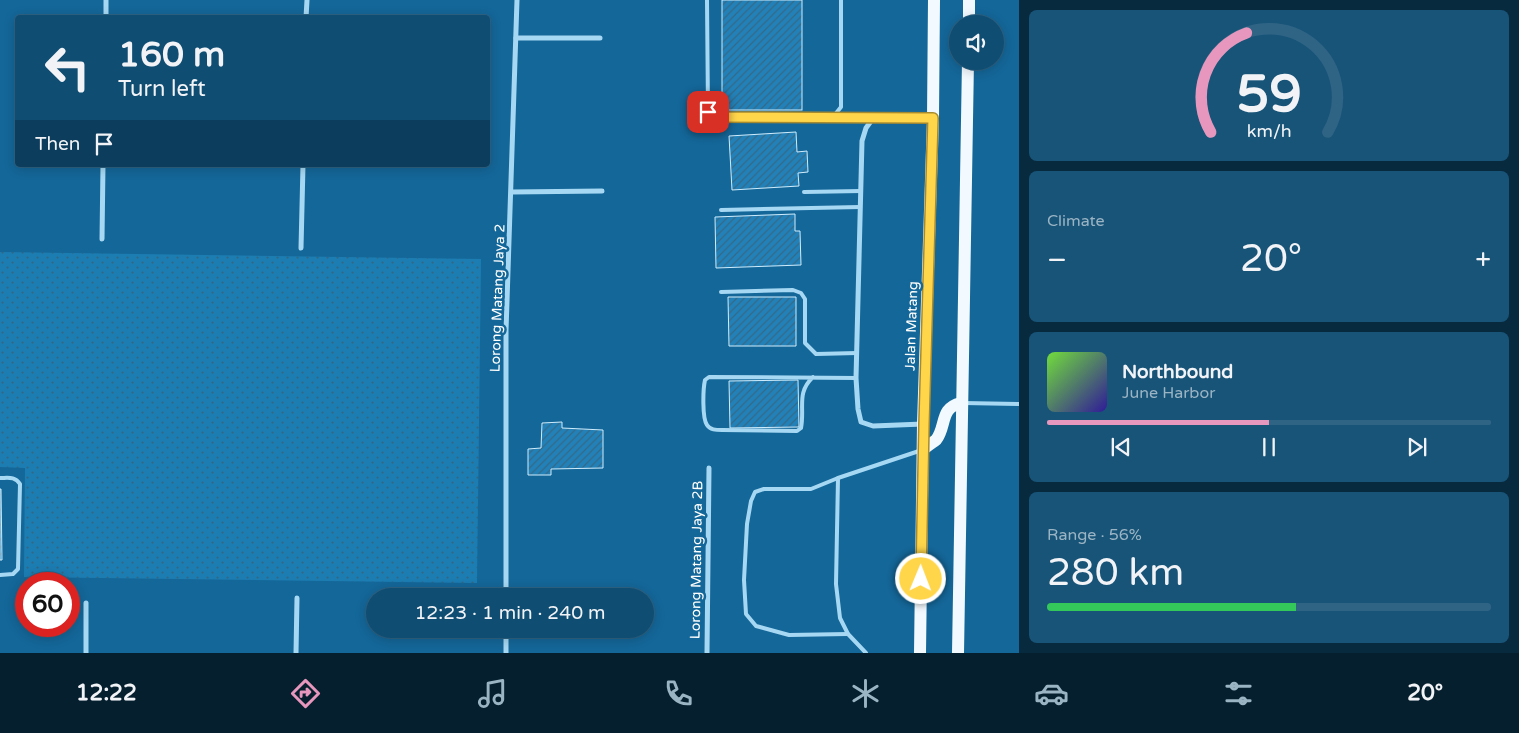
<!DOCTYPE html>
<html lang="en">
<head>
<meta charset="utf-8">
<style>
	:root { --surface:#0f4d73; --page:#185478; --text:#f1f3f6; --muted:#9bb4c4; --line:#2f6485; --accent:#e797bd }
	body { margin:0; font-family:"Varela Round",sans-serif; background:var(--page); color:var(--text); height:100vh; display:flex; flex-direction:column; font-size:19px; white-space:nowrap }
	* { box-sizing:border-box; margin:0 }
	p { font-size:16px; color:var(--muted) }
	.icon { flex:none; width:28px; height:28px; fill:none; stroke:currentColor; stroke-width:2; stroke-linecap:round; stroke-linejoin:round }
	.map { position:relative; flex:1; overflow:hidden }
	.sheet { display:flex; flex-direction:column; gap:10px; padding:10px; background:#082a3f; width:500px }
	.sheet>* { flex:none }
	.banner { position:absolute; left:15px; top:15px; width:475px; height:152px; border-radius:5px; box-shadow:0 2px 12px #0003,0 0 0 1px var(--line); background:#0f4d73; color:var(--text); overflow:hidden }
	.buttons { position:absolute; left:949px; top:15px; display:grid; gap:10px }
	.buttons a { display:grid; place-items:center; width:55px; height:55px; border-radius:50%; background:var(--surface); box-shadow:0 2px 12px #0003,0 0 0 1px var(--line); font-size:25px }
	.speed { position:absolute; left:15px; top:572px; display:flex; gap:10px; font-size:25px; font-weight:700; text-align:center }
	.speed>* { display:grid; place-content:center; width:65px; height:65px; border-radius:50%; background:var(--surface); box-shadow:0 2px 12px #0003,0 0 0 1px var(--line); line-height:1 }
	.speed .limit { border:8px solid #d22; background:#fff; color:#111 }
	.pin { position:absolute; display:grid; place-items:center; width:42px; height:42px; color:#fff; margin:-21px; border-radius:10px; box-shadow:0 2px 8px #0006 }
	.me { position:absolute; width:55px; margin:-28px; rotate:1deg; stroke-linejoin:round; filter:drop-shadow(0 0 4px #0008) }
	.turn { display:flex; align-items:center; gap:18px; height:105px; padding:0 20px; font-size:22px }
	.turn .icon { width:65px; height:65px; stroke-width:2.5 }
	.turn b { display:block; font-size:35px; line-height:42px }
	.then { display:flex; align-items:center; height:48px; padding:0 20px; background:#0003; gap:10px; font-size:19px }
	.big { font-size:38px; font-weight:600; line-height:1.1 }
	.sheet .card { flex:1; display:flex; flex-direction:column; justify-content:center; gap:8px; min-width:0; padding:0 18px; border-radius:8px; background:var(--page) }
	.sheet .dial { align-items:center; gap:0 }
	.dial svg { height:130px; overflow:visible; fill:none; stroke:var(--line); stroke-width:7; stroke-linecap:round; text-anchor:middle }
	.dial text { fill:var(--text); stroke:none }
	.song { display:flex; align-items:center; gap:15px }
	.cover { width:60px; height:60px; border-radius:8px; background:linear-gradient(135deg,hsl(100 70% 55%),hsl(250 70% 35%)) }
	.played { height:5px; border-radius:2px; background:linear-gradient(90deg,var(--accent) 50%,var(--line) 50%) }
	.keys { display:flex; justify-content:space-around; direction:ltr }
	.heat { display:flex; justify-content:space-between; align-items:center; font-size:28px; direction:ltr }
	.charge { height:8px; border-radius:4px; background:linear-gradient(90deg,#34c759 56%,var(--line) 0) }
	.trip { position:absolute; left:366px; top:588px; width:288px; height:50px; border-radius:25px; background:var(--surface); box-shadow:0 2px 12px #0003,0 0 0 1px var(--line); font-weight:600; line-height:50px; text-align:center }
	.dock { display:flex; height:80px; justify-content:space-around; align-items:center; background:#061f2e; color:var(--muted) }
	.dock .icon { width:35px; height:35px }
	.dock .on { color:var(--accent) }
	.dock b { font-size:22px; color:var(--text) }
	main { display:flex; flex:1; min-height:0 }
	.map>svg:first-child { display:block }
</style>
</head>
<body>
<main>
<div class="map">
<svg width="1019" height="653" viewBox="0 0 1019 653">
	<defs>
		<pattern id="grass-dots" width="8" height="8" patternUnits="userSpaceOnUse" patternTransform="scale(1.25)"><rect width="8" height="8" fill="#1c7db3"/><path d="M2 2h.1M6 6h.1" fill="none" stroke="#326785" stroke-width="1.8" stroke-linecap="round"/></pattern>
		<pattern id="building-hatch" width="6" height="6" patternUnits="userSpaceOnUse" patternTransform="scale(1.25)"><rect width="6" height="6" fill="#2281b8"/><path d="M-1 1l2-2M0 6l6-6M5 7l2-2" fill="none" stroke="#356987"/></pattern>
	</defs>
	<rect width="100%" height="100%" fill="#146799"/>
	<path fill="url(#grass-dots)" d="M0 252 481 259 477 583 24 577 25 468 0 467Z"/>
	<g fill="url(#building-hatch)" stroke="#cfedfd">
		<rect x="722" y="0" width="80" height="110"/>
		<path d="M796 132 797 152 807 151 808 172 798 173 799 186 732 190 729 136Z"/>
		<path d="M795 214V231H800L801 265 716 268 715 217Z"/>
		<path d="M728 297H796V346H729Z"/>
		<path d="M798 380 799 427 730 428 729 381Z"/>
		<path d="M562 422V428L603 430V468L551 469V475H528V449L541 448 542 423Z"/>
		<path d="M0 489H1L2 560H0Z"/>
	</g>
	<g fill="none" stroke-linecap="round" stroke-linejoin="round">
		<g stroke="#a7d8f3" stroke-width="4">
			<path d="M707 0 708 112 713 117H833L841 107V0"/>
			<path d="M833 117H874"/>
			<path d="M804 192 861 191"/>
			<path d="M721 210 860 207"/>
			<path d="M721 292 793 290 801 293 805 299V343L816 354 857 353"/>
			<path d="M813 377C796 393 805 408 801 428L797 431 722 430C716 430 710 430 707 425 702 418 703 389 705 380L709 377 856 378"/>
			<path d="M963 403 1019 404"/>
			<path d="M0 478C8 478 15 476 20 484L18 569 13 574 0 575"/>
			<path d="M838 478 811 489H764L755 492 751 501 747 524 744 580 746 614 756 626 789 635 848 634"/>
			<path d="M866 653 848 634 840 618 836 584 838 478 919 451"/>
		</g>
		<g stroke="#a7d8f3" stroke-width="5">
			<path d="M106 18V0"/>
			<path d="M306 18 307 0"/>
			<path d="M516 38H600"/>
			<path d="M512 192 602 191"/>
			<path d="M102 239 103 165"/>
			<path d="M301 248 303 165"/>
			<path d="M923 424 873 426 861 422 858 409 856 378 862 141 866 128 874 117 932 118"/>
			<path d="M506 596V331L517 0"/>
			<path d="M86 603V653"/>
			<path d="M296 653 297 598"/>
			<path d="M506 653V629"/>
			<path d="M707 653 709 468"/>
		</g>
		<g stroke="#f3faff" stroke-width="12">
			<path d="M969 24V0"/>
			<path d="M923 450C927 446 932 443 936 440 947 426 939 408 961 403"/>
			<path d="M920 653 923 424 933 118 934 0"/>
			<path d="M958 653 968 61"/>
		</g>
	</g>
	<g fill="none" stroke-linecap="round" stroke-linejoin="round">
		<defs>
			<path id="route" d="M708 112 713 117 933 118 924 424 921 579"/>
		</defs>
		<use href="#route" stroke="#a68a30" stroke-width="12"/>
		<use href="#route" stroke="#ffd54a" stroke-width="9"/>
	</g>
	<g text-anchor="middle" stroke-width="5" stroke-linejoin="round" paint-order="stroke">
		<g font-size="14" fill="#fff" stroke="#146799">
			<text transform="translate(497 298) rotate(-88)" y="5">Lorong Matang Jaya 2</text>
			<text transform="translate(911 326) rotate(-88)" y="5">Jalan Matang</text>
			<text transform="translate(696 560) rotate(-89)" y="5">Lorong Matang Jaya 2B</text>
		</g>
	</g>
</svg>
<div class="buttons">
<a><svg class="icon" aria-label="sound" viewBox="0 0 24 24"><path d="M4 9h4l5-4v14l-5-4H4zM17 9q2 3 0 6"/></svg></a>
</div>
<div class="speed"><div class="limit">60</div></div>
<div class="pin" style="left:708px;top:112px;background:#d93025"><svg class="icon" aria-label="arrive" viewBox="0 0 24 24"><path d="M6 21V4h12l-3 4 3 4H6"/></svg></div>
<svg class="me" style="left:921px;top:579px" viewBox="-20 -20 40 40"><circle r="17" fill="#ffd54a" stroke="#fff" stroke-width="3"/><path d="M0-11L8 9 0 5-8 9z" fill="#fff"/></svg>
<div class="trip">12:23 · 1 min · 240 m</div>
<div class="banner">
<div class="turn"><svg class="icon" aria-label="left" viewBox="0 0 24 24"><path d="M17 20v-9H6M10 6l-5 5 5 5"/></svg><div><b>160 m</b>Turn left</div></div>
<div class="then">Then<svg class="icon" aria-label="arrive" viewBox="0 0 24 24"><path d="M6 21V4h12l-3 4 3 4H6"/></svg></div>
</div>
</div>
<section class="sheet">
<div class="card dial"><svg viewBox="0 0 100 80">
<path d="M14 69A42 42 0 1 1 86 69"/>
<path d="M14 69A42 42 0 0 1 36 8" stroke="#e797bd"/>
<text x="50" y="56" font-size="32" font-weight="700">59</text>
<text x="50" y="72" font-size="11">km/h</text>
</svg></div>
<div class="card"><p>Climate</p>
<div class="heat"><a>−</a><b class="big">20°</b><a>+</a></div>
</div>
<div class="card">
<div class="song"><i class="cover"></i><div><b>Northbound</b><p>June Harbor</p></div></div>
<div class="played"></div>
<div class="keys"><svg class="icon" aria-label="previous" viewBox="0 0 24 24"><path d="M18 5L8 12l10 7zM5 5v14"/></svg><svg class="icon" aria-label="pause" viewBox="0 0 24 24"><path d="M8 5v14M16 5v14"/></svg><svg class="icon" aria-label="next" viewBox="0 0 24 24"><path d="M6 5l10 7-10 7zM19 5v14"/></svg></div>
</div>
<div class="card"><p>Range · 56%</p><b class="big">280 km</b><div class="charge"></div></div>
</section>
</main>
<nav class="dock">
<b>12:22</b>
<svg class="icon on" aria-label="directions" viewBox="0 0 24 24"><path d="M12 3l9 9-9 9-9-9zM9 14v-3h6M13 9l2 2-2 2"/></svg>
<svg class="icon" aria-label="music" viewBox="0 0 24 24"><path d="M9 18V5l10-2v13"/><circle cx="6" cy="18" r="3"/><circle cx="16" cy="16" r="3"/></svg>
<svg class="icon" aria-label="phone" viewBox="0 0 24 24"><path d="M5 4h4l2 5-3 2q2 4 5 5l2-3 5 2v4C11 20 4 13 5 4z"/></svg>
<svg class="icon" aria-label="climate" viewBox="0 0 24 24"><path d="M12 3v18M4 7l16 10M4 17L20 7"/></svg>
<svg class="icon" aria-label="car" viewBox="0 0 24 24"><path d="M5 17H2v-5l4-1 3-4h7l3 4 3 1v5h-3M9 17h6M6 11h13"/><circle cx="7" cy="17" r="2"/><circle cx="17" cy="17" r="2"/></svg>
<svg class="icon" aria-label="filters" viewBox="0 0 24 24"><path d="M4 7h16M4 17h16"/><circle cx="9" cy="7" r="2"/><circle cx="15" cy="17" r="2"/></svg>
<b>20°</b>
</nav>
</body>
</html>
